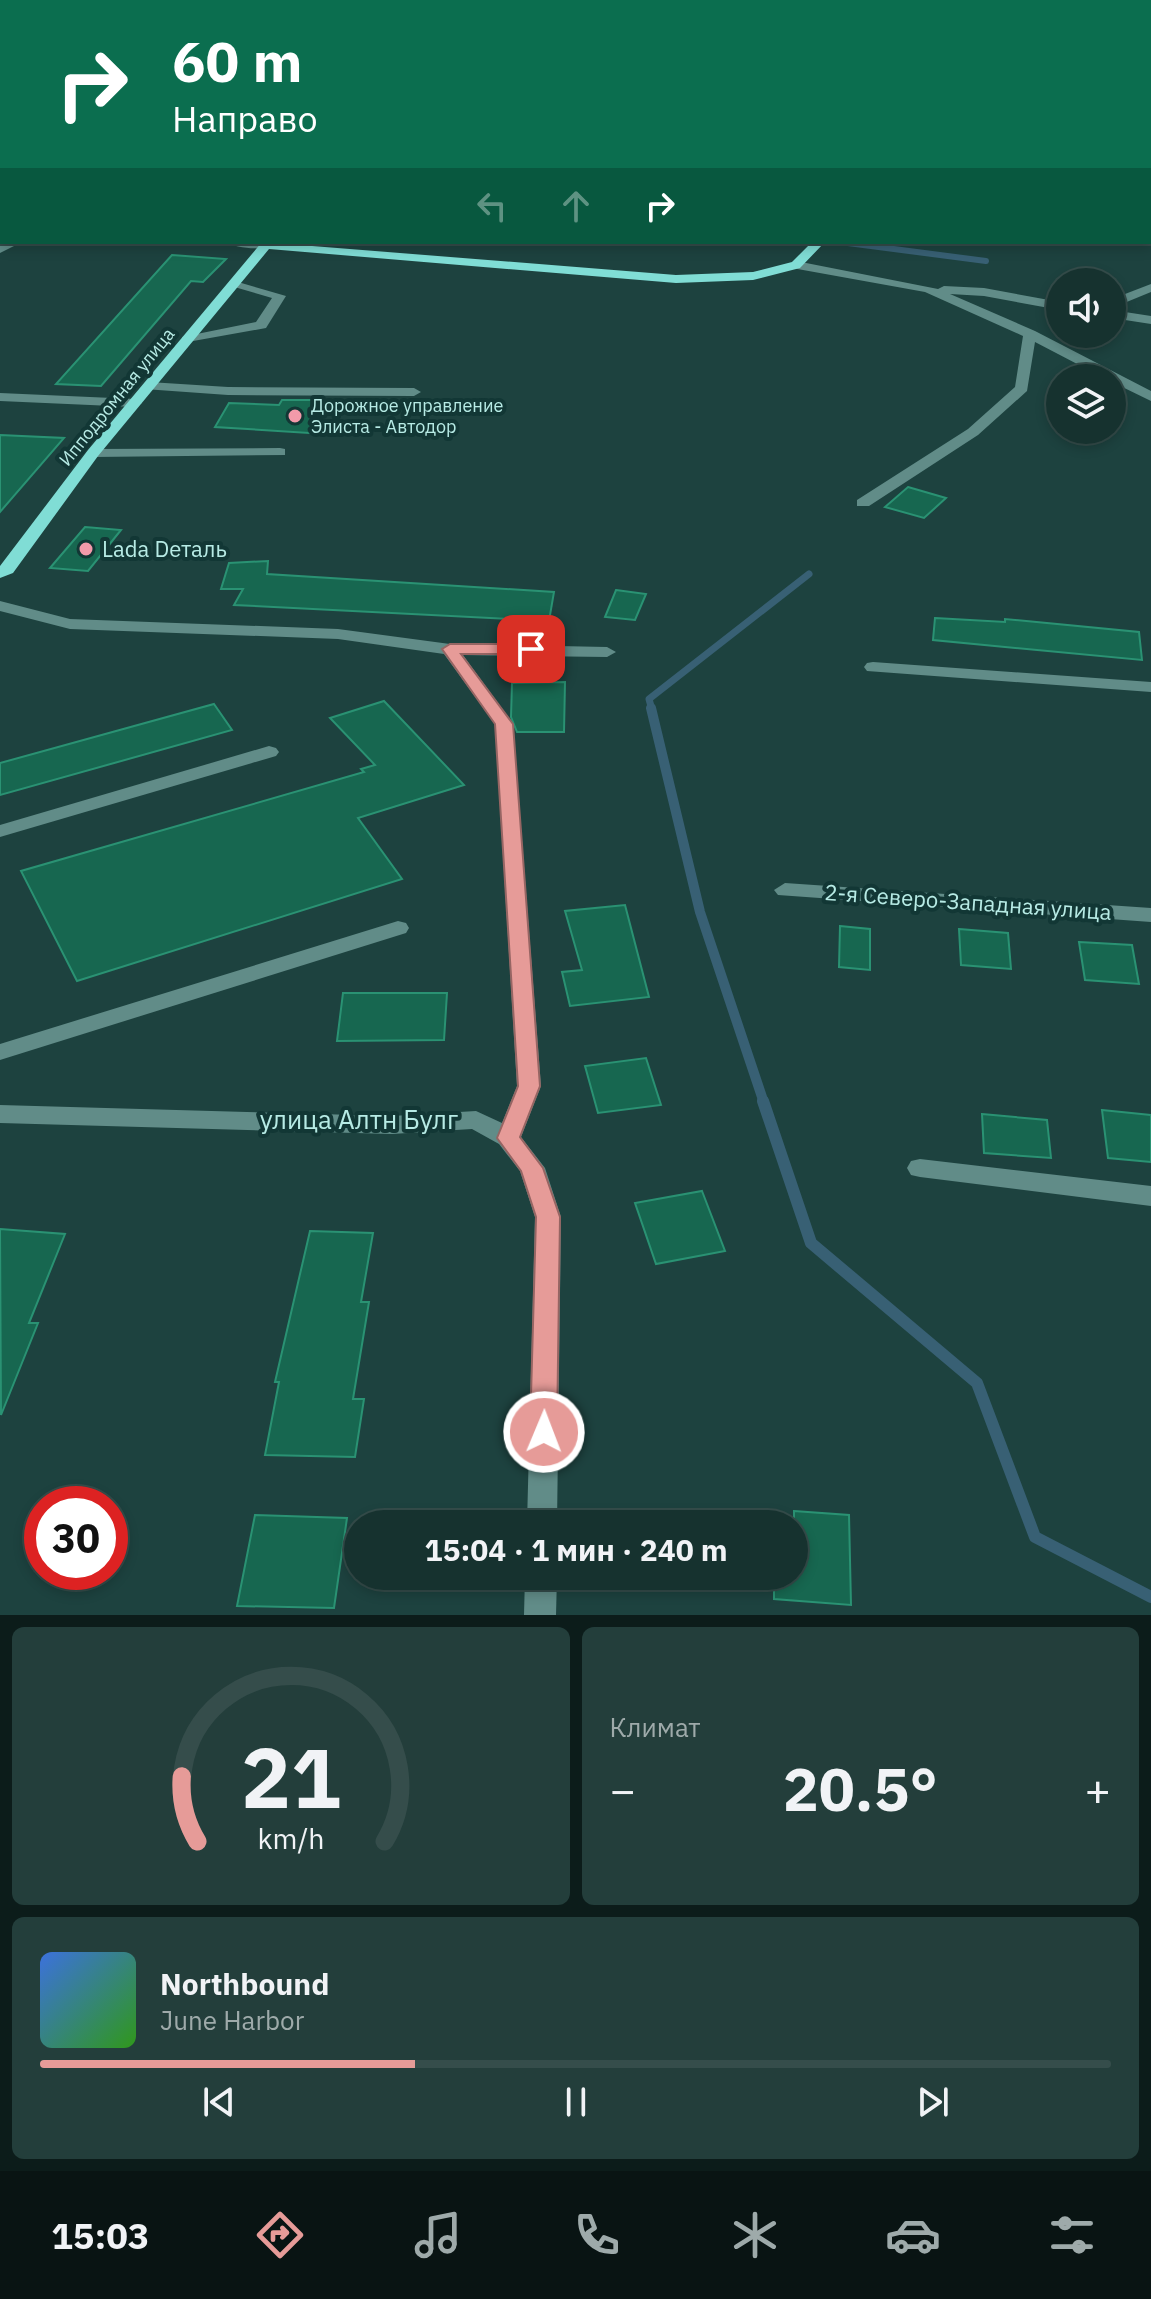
<!DOCTYPE html>
<html lang="ru">
<head>
<meta charset="utf-8">
<style>
	:root { --surface:#16322f; --page:#233e3b; --text:#f1f3f6; --muted:#9eaaaa; --line:#354d4b; --accent:#e69b98 }
	body { margin:0; font-family:"IBM Plex Sans",sans-serif; background:var(--page); color:var(--text); height:100vh; display:flex; flex-direction:column; font-size:30px; white-space:nowrap }
	* { box-sizing:border-box; margin:0 }
	p { font-size:26px; color:var(--muted) }
	.icon { flex:none; width:44px; height:44px; fill:none; stroke:currentColor; stroke-width:2; stroke-linecap:round; stroke-linejoin:round }
	.map { position:relative; height:1615px; overflow:hidden }
	.panel { display:flex; flex-direction:column; gap:12px; padding:12px; background:#0c1c1a; flex:1 }
	.panel>* { flex:none }
	.banner { position:absolute; left:0px; top:0px; width:1152px; height:244px; box-shadow:0 4px 12px #0003,0 0 0 2px var(--line); background:#0b6e4f; color:#fff; overflow:hidden }
	.controls { position:absolute; left:1046px; top:268px; display:grid; gap:16px }
	.controls a { display:grid; place-items:center; width:80px; height:80px; border-radius:50%; background:var(--surface); box-shadow:0 4px 12px #0003,0 0 0 2px var(--line); font-size:40px }
	.speed { position:absolute; left:24px; top:1486px; display:flex; gap:16px; font-size:40px; font-weight:700; text-align:center }
	.speed>* { display:grid; place-content:center; width:104px; height:104px; border-radius:50%; background:var(--surface); box-shadow:0 4px 12px #0003,0 0 0 2px var(--line); line-height:1 }
	.speed .limit { border:12px solid #d22; background:#fff; color:#111 }
	.pin { position:absolute; display:grid; place-items:center; width:68px; height:68px; color:#fff; margin:-34px; border-radius:16px; box-shadow:0 4px 12px #0006 }
	.me { position:absolute; width:88px; margin:-44px; rotate:1deg; stroke-linejoin:round; filter:drop-shadow(0 0 6px #0008) }
	.turn { display:flex; align-items:center; gap:28px; height:168px; padding:0 40px; font-size:36px }
	.turn .icon { width:104px; height:104px; stroke-width:2.5 }
	.turn b { display:block; font-size:56px; line-height:68px }
	.lanes { display:flex; align-items:center; height:76px; padding:0 40px; background:#0003; justify-content:center; gap:40px; direction:ltr }
	.lanes .off { opacity:.35 }
	.big { font-size:60px; font-weight:700; line-height:1.1 }
	.panel .card { flex:1; display:flex; flex-direction:column; justify-content:center; gap:12px; min-width:0; padding:0 28px; border-radius:12px; background:var(--page) }
	.panel .dial { align-items:center; gap:0 }
	.dial svg { height:208px; overflow:visible; fill:none; stroke:var(--line); stroke-width:7; stroke-linecap:round; text-anchor:middle }
	.dial text { fill:var(--text); stroke:none }
	.song { display:flex; align-items:center; gap:24px }
	.cover { width:96px; height:96px; border-radius:12px; background:linear-gradient(135deg,hsl(220 70% 55%),hsl(110 70% 35%)) }
	.played { height:8px; border-radius:4px; background:linear-gradient(90deg,var(--accent) 35%,var(--line) 35%) }
	.keys { display:flex; justify-content:space-around; direction:ltr }
	.heat { display:flex; justify-content:space-between; align-items:center; font-size:44px; direction:ltr }
	.panel .tiles { flex:1; display:grid; gap:12px; grid-template-columns:1fr 1fr }
	.card:last-child { grid-column:span 2 }
	.trip { position:absolute; left:344px; top:1510px; width:464px; height:80px; border-radius:40px; background:var(--surface); box-shadow:0 4px 12px #0003,0 0 0 2px var(--line); font-weight:700; line-height:80px; text-align:center }
	.dock { display:flex; height:128px; justify-content:space-around; align-items:center; background:#091413; color:var(--muted) }
	.dock .icon { width:56px; height:56px }
	.dock .current { color:var(--accent) }
	.dock b { font-size:36px; color:var(--text) }
	.map>svg:first-child { display:block }
</style>
</head>
<body>
<div class="map">
<svg width="1151" height="1615" viewBox="0 0 1151 1615">
	<rect width="100%" height="100%" fill="#1d423f"/>
	<g fill="none" stroke-linecap="round" stroke-linejoin="round">
		<path stroke="#386074" stroke-width="4" d="M592 0 617 2"/>
		<path stroke="#386074" stroke-width="6" d="M840 242 986 261"/>
		<path stroke="#386074" stroke-width="7" d="M652 710 649 699 809 574"/>
		<path stroke="#386074" stroke-width="10" d="M651 708 700 912 764 1103"/>
		<path stroke="#386074" stroke-width="12" d="M763 1101 811 1243 977 1383 1035 1537 1151 1597"/>
	</g>
	<g fill="#176750" stroke="#2a9273" stroke-width="2">
		<path d="M172 255 226 259 203 282 191 281 101 386 56 384Z"/>
		<path d="M282 400H320L309 433 215 427 229 403 279 405Z"/>
		<path d="M0 435 64 438 0 512Z"/>
		<path d="M908 487 946 498 924 518 885 507Z"/>
		<path d="M85 527 121 530 88 571 50 568Z"/>
		<path d="M268 561 267 574 554 592 549 621 234 605 243 589H221L229 563Z"/>
		<path d="M616 590 646 594 635 620 605 617Z"/>
		<path d="M935 618 1005 622V619L1139 632 1142 660 933 640Z"/>
		<path d="M565 682 564 732H517L511 717 512 683Z"/>
		<path d="M384 701 464 785 358 818 402 879 77 981 21 871 364 772 361 769 375 765 330 718Z"/>
		<path d="M214 704 232 730 0 795V763Z"/>
		<path d="M625 905 649 997 570 1006 562 972 582 970 565 911Z"/>
		<path d="M840 926 870 929V970L839 967Z"/>
		<path d="M959 929 1008 933 1011 969 961 965Z"/>
		<path d="M1079 942 1132 945 1139 984 1085 980Z"/>
		<path d="M343 993H447L444 1040 337 1041Z"/>
		<path d="M646 1058 661 1105 598 1113 585 1066Z"/>
		<path d="M1102 1110 1151 1115V1162L1108 1158Z"/>
		<path d="M982 1114 1047 1120 1051 1158 984 1153Z"/>
		<path d="M702 1191 725 1251 656 1264 635 1203Z"/>
		<path d="M0 1229 65 1234 29 1323H38L1 1415Z"/>
		<path d="M310 1231 373 1233 361 1302H369L353 1399H364L355 1457 265 1455 279 1382H275Z"/>
		<path d="M794 1511 849 1515 851 1605 774 1599V1576H794Z"/>
		<path d="M255 1515 347 1518 334 1608 237 1606Z"/>
	</g>
	<g fill="none" stroke-linecap="round" stroke-linejoin="round">
		<g fill="#618c88" fill-rule="evenodd">
			<path d="M439 0H449L438 2Z"/>
			<path d="M1072 0H1080L1081 2H1073Z"/>
			<path d="M2 74V80L0 81V75Z"/>
			<rect x="1150" y="120" width="1" height="6"/>
			<rect x="1150" y="160" width="1" height="6"/>
			<path d="M6 242H22L0 253V245Z"/>
			<path d="M225 242H268L272 245C262 251 235 248 225 242Z"/>
			<path d="M796 261 938 289 944 286 984 288 1060 302V310L984 296 950 294 1035 331 1151 391V401L1112 382V378H1104L1035 342 1027 391 978 435 869 506H857V500L968 429 1015 387 1023 336 925 292 792 268V262Z"/>
			<path d="M231 280 286 296 266 328 182 343V337L256 322 272 298 231 286Z"/>
			<path d="M1151 284V292L1112 308V299Z"/>
			<path d="M1112 310 1151 316V324L1112 318Z"/>
			<path d="M149 382 228 387 414 388 421 392 414 396 228 395 144 389V383Z"/>
			<path d="M0 393 135 399 142 403 135 407 0 401Z"/>
			<path d="M280 448 285 449V455L93 457 86 453 93 449Z"/>
			<path d="M0 601 70 619 338 629 450 644 607 647 616 652 607 657 463 655 513 724 541 1086 521 1137 545 1168 561 1217 557 1524H527L535 1217 520 1171 499 1144 472 1129 392 1134 0 1123V1105L392 1116 476 1111 502 1123 517 1086 495 724 444 654 338 639 70 629 0 611Z"/>
			<path d="M873 662 1151 682V692L867 671 864 667 867 663Z"/>
			<path d="M269 746 276 748 279 752 276 756 0 837V825Z"/>
			<path d="M785 883 1151 908V922L778 895 774 890Z"/>
			<path d="M398 921 406 923 409 928 406 933 0 1060V1044Z"/>
			<path d="M920 1159 1151 1186V1206L920 1177 911 1175 907 1168 911 1161Z"/>
			<path d="M525 1576H557L556 1615H524Z"/>
		</g>
		<path fill="#80ddd5" fill-rule="evenodd" d="M262 242 676 275 753 272 792 262 812 242H825L800 268 753 280 676 283 269 249 98 456 13 573 0 578V566L88 450Z"/>
	</g>
	<path fill="#e69b98" stroke="#966563" stroke-width="2" d="M450 644H531L539 649 531 654H461L513 724 540 1086 520 1137 543 1168 560 1217 557 1432 553 1440 544 1443 534 1440 530 1432 536 1217 521 1171 497 1138 518 1086 495 724 442 649Z"/>
	<g fill="#f39aaa" stroke="#123735" stroke-width="3">
		<circle cx="295" cy="416" r="8"/>
		<circle cx="86" cy="549" r="8"/>
	</g>
	<g text-anchor="middle" stroke-width="8" stroke-linejoin="round" paint-order="stroke">
		<g font-size="18" fill="#b7ebe5" stroke="#123735">
			<text transform="translate(117 397) rotate(-51)" y="6">Ипподромная улица</text>
		</g>
		<g font-size="18" fill="#b7ebe5" stroke="#123735" text-anchor="start">
			<text x="311" y="412">Дорожное управление<tspan x="311" dy="21">Элиста - Автодор</tspan></text>
		</g>
		<g font-size="22" fill="#b7ebe5" stroke="#123735" text-anchor="start">
			<text x="102" y="557">Lada Dеталь</text>
		</g>
		<g font-size="22" fill="#b7ebe5" stroke="#123735">
			<text transform="translate(968 902) rotate(4)" y="8">2-я Северо-Западная улица</text>
		</g>
		<g font-size="26" fill="#b7ebe5" stroke="#123735">
			<text x="359" y="1129">улица Алтн Булг</text>
		</g>
	</g>
</svg>
<div class="controls">
<a><svg class="icon" aria-label="sound" viewBox="0 0 24 24"><path d="M4 9h4l5-4v14l-5-4H4zM17 9q2 3 0 6"/></svg></a>
<a><svg class="icon" aria-label="layers" viewBox="0 0 24 24"><path d="M12 4l9 5-9 5-9-5zM3 14l9 5 9-5"/></svg></a>
</div>
<div class="speed"><div class="limit">30</div></div>
<div class="pin" style="left:531px;top:649px;background:#d93025"><svg class="icon" aria-label="arrive" viewBox="0 0 24 24"><path d="M6 21V4h12l-3 4 3 4H6"/></svg></div>
<svg class="me" style="left:544px;top:1432px" viewBox="-20 -20 40 40"><circle r="17" fill="#e69b98" stroke="#fff" stroke-width="3"/><path d="M0-11L8 9 0 5-8 9z" fill="#fff"/></svg>
<div class="trip">15:04 · 1 мин · 240 m</div>
<div class="banner">
<div class="turn"><svg class="icon" aria-label="right" viewBox="0 0 24 24"><path d="M7 20v-9h11M14 6l5 5-5 5"/></svg><div><b>60 m</b>Направо</div></div>
<div class="lanes"><svg class="icon off" aria-label="left" viewBox="0 0 24 24"><path d="M17 20v-9H6M10 6l-5 5 5 5"/></svg><svg class="icon off" aria-label="ahead" viewBox="0 0 24 24"><path d="M12 20V5M6 11l6-6 6 6"/></svg><svg class="icon" aria-label="right" viewBox="0 0 24 24"><path d="M7 20v-9h11M14 6l5 5-5 5"/></svg></div>
</div>
</div>
<section class="panel">
<div class="tiles">
<div class="card dial"><svg viewBox="0 0 100 80">
<path d="M14 69A42 42 0 1 1 86 69"/>
<path d="M14 69A42 42 0 0 1 8 44" stroke="#e69b98"/>
<text x="50" y="56" font-size="32" font-weight="700">21</text>
<text x="50" y="72" font-size="11">km/h</text>
</svg></div>
<div class="card"><p>Климат</p>
<div class="heat"><a>−</a><b class="big">20.5°</b><a>+</a></div>
</div>
<div class="card">
<div class="song"><i class="cover"></i><div><b>Northbound</b><p>June Harbor</p></div></div>
<div class="played"></div>
<div class="keys"><svg class="icon" aria-label="previous" viewBox="0 0 24 24"><path d="M18 5L8 12l10 7zM5 5v14"/></svg><svg class="icon" aria-label="pause" viewBox="0 0 24 24"><path d="M8 5v14M16 5v14"/></svg><svg class="icon" aria-label="next" viewBox="0 0 24 24"><path d="M6 5l10 7-10 7zM19 5v14"/></svg></div>
</div>
</div>
</section>
<nav class="dock">
<b>15:03</b>
<svg class="icon current" aria-label="directions" viewBox="0 0 24 24"><path d="M12 3l9 9-9 9-9-9zM9 14v-3h6M13 9l2 2-2 2"/></svg>
<svg class="icon" aria-label="music" viewBox="0 0 24 24"><path d="M9 18V5l10-2v13"/><circle cx="6" cy="18" r="3"/><circle cx="16" cy="16" r="3"/></svg>
<svg class="icon" aria-label="phone" viewBox="0 0 24 24"><path d="M5 4h4l2 5-3 2q2 4 5 5l2-3 5 2v4C11 20 4 13 5 4z"/></svg>
<svg class="icon" aria-label="climate" viewBox="0 0 24 24"><path d="M12 3v18M4 7l16 10M4 17L20 7"/></svg>
<svg class="icon" aria-label="car" viewBox="0 0 24 24"><path d="M5 17H2v-5l4-1 3-4h7l3 4 3 1v5h-3M9 17h6M6 11h13"/><circle cx="7" cy="17" r="2"/><circle cx="17" cy="17" r="2"/></svg>
<svg class="icon" aria-label="filters" viewBox="0 0 24 24"><path d="M4 7h16M4 17h16"/><circle cx="9" cy="7" r="2"/><circle cx="15" cy="17" r="2"/></svg>
</nav>
</body>
</html>
